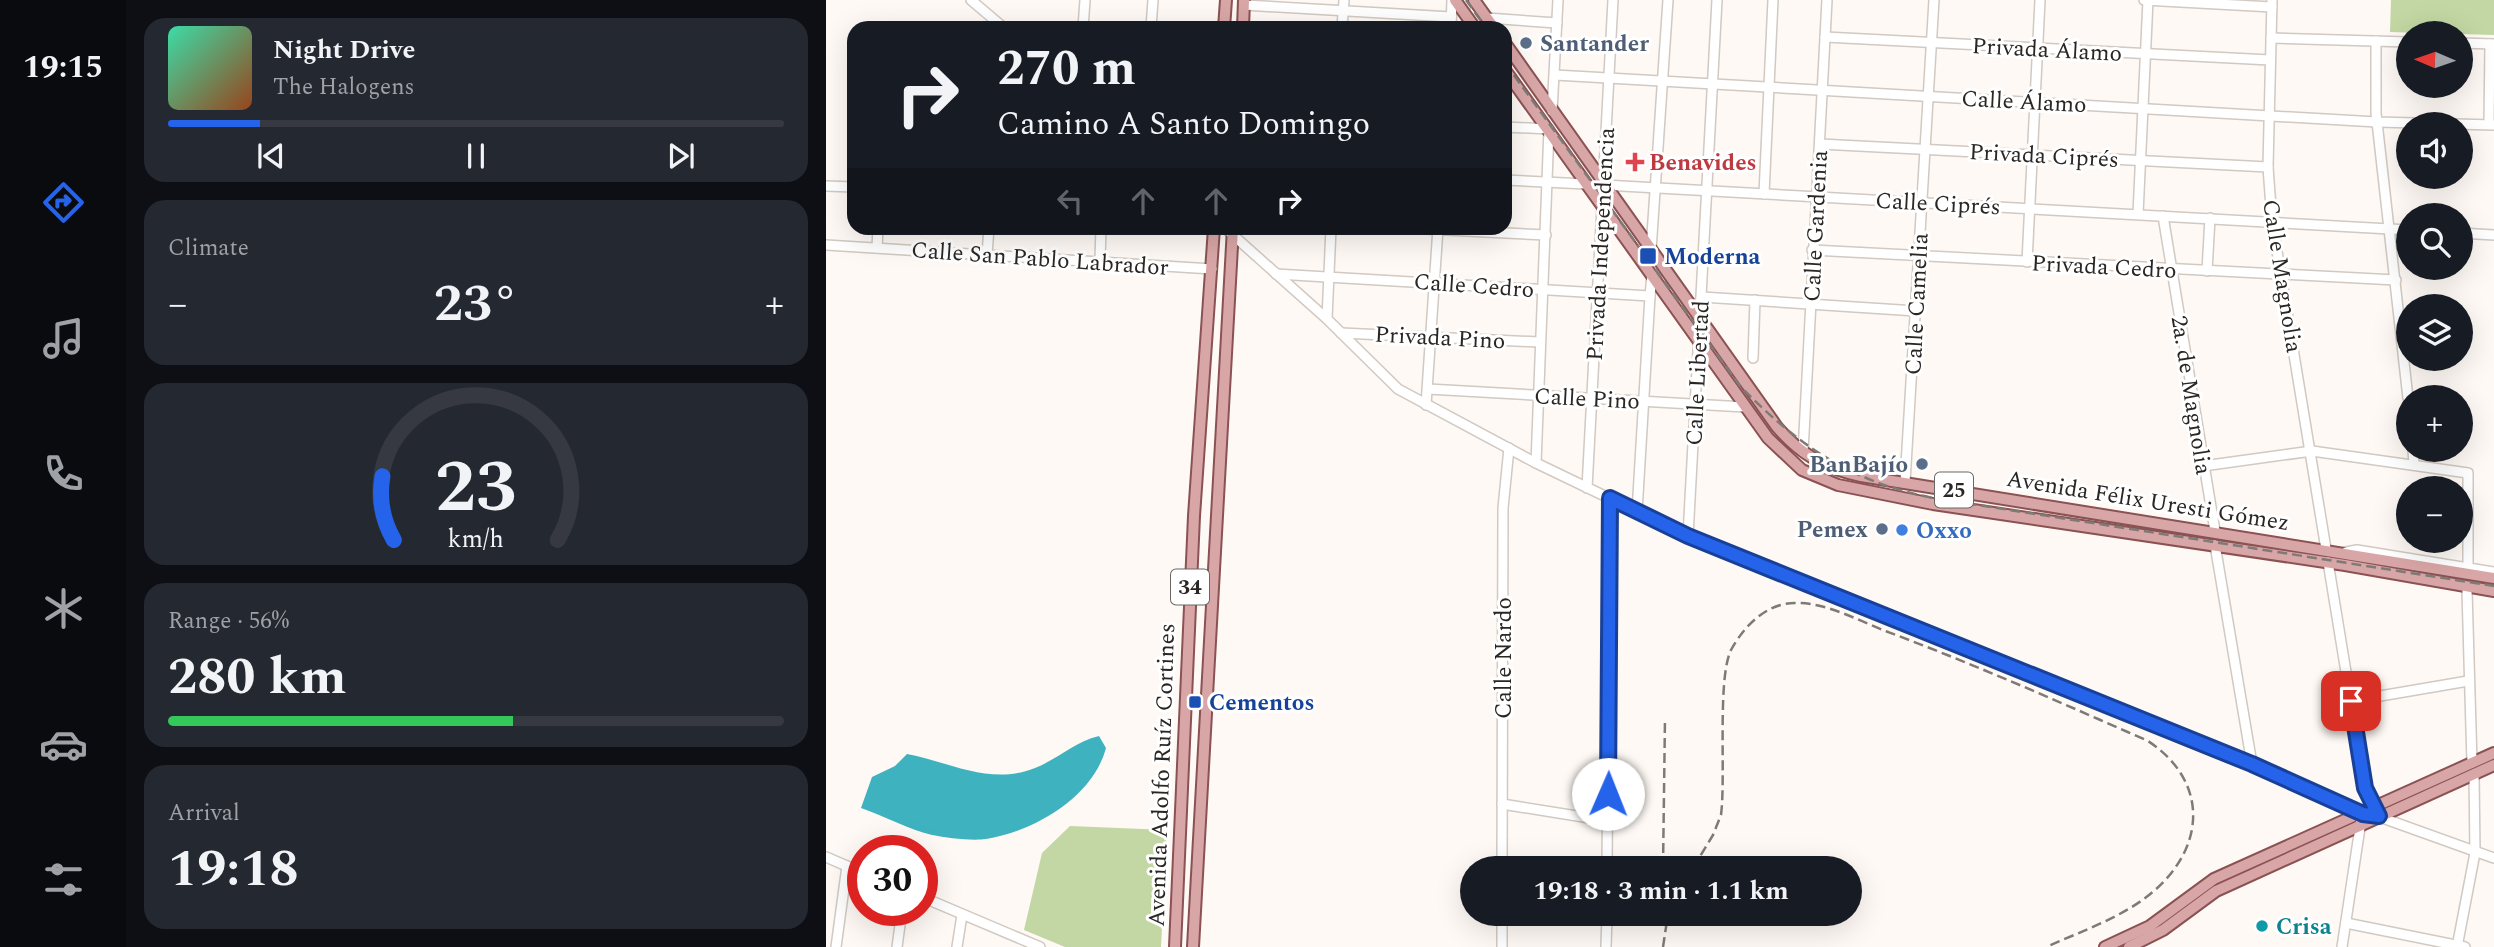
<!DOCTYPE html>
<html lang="en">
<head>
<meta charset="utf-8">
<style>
	:root { --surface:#171b24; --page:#242831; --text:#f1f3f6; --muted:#9ea1a6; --line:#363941; --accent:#2563eb }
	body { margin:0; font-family:Spectral,serif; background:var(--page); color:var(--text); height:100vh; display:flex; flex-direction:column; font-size:26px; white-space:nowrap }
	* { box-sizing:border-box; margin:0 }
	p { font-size:23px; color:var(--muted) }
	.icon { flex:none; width:38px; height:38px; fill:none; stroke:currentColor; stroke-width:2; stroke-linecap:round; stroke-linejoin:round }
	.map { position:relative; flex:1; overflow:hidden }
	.details { display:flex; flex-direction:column; gap:18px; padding:18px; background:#0d0f14; width:700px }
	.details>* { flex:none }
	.hud { position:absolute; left:21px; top:21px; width:665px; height:214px; border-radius:21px; box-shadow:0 7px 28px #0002; background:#171b24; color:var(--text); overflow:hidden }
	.needle { width:46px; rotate:272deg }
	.tools { position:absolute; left:1570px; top:21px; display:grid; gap:14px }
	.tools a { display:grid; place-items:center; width:77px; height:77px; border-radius:50%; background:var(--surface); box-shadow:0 7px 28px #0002; font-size:35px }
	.speed { position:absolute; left:21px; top:835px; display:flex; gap:14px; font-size:35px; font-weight:700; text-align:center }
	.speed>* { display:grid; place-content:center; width:91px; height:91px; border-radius:50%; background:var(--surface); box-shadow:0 7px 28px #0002; line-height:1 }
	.speed .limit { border:10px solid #d22; background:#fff; color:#111 }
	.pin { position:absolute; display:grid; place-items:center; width:60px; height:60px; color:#fff; margin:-30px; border-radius:14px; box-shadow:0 4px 10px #0006 }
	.me { position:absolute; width:77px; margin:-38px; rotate:1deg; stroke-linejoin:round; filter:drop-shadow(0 0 5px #0008) }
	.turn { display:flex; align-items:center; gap:24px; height:147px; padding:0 35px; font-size:32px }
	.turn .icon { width:91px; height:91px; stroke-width:2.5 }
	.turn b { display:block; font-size:49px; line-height:60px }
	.lanes { display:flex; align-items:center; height:66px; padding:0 35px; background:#0003; justify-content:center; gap:35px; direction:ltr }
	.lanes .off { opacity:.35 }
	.big { font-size:52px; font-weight:700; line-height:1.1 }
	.details .tile { flex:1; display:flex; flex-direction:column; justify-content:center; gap:10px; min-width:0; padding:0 24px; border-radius:21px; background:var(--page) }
	.details .dial { align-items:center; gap:0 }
	.dial svg { height:182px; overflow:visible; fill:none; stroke:var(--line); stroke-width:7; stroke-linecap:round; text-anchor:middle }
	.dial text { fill:var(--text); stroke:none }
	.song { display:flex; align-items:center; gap:21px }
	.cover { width:84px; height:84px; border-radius:10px; background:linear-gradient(135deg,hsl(160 70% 55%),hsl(20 70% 35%)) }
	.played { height:7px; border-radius:4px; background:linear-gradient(90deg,var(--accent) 15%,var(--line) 15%) }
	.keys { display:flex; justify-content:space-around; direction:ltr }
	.heat { display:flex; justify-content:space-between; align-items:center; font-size:38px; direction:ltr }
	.charge { height:10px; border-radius:5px; background:linear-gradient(90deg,#34c759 56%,var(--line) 0) }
	.trip { position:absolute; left:634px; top:856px; width:402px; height:70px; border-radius:35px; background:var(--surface); box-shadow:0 7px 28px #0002; font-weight:700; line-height:70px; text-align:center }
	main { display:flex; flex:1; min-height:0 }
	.tabs { display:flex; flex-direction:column; width:126px; justify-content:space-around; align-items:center; background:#090b0e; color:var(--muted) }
	.tabs .icon { width:49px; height:49px }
	.tabs .on { color:var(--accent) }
	.tabs b { font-size:32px; color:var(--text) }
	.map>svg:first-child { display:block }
</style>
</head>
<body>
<main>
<nav class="tabs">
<b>19:15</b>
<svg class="icon on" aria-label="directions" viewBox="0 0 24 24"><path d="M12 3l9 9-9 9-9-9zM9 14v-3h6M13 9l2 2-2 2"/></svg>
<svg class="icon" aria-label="music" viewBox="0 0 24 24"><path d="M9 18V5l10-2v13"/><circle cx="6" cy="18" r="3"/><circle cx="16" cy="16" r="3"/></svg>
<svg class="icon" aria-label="phone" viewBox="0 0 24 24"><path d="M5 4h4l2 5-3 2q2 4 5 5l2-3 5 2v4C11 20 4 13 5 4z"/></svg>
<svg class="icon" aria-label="climate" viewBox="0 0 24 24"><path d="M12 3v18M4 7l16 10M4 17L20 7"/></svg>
<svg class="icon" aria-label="car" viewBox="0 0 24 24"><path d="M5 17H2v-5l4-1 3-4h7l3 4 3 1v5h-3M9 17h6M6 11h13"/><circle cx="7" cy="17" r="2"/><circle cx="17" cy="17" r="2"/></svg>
<svg class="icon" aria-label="filters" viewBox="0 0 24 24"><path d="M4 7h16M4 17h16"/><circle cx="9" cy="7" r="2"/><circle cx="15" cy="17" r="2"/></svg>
</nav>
<section class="details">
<div class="tile">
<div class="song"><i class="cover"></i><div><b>Night Drive</b><p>The Halogens</p></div></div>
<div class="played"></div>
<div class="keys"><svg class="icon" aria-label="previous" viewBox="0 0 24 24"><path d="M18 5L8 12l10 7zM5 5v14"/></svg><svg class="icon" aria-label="pause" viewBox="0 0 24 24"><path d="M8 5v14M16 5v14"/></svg><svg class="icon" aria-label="next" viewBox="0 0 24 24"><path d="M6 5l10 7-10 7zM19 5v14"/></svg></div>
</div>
<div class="tile"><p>Climate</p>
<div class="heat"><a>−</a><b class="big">23°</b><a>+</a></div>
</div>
<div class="tile dial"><svg viewBox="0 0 100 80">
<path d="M14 69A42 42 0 1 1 86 69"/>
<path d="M14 69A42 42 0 0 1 9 41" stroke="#2563eb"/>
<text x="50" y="56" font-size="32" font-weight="700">23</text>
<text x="50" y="72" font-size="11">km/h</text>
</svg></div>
<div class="tile"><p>Range · 56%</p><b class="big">280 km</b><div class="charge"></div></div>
<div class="tile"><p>Arrival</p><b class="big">19:18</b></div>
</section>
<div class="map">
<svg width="1668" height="947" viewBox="0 0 1668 947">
	<rect width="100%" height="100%" fill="#fef9f4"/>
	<g fill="#c2d7a3">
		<path d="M1565 0H1668V35L1564 32Z"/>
		<path d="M244 826 341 830 335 947H239L198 930 216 853Z"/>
	</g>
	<path fill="#3fb2bf" d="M273 736 280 748C267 797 209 831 160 839 146 841 121 838 106 835 82 829 58 816 35 808L46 777 69 766 81 754C124 762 164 786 209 768 232 759 248 742 273 736Z"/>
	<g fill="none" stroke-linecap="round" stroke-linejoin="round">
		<defs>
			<g id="minor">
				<path d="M145 0 178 28"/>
				<path d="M1318 0 1446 7"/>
				<path d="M1446 0 1442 167 1446 221 1500 549"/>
				<path d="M418 5 625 17"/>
				<path d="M661 18 731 23"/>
				<path d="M257 28 259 0"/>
				<path d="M325 28 327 0"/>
				<path d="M516 28 518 0"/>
				<path d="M625 28 626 0"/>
				<path d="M999 37 1444 60"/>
				<path d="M1445 38 1582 42"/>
				<path d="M1550 41V113L1582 398"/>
				<path d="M1634 43 1668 44"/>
				<path d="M729 75 1551 122 1668 125"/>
				<path d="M726 111 732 0"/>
				<path d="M1663 124 1664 44"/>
				<path d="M679 127 723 129 710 463"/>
				<path d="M994 144 1442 167"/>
				<path d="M679 180 760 184"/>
				<path d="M778 185 1582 230"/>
				<path d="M0 186 28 187"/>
				<path d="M938 194 947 0"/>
				<path d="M1312 214 1322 0"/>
				<path d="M1337 216 1389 531"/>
				<path d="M399 228 501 319 572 389 710 463 862 536 1426 764 1537 814"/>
				<path d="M580 228 720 235"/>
				<path d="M1634 233 1668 235"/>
				<path d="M0 245 386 269"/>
				<path d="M51 248 52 228"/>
				<path d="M825 250 842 0"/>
				<path d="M986 250 1570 280"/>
				<path d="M161 254 163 228"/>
				<path d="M274 260 275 228"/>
				<path d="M1201 262 1214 0"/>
				<path d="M1381 271 1384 218"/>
				<path d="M450 274 824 296 826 275"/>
				<path d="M876 297 1090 311"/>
				<path d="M501 319 505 228"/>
				<path d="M515 333 713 342"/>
				<path d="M927 358 929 300"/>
				<path d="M602 389 919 407"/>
				<path d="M600 405 612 228"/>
				<path d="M1587 450 1588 465"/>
				<path d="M977 452 1001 0"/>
				<path d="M1377 466 1486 451 1642 473V567"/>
				<path d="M1079 482 1108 0"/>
				<path d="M761 488 787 0"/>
				<path d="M811 512 824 296"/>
				<path d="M862 536 891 0"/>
				<path d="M1389 545 1426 764"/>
				<path d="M1520 552 1531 550 1668 572"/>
				<path d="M1502 562 1539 788 1550 812"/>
				<path d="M1641 591 1646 763"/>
				<path d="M1525 701 1642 681"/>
				<path d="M676 804 782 821"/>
				<path d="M1551 816 1668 858"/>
				<path d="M0 857 37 873"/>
				<path d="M676 868 677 508 683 448"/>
				<path d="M781 868 784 498"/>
				<path d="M96 897 214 947"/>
				<path d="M676 914V947"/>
				<path d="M1520 923 1639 947"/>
				<path d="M10 947 21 866"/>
				<path d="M71 947 76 910"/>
				<path d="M131 947 136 915"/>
				<path d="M780 947 781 914"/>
				<path d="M1516 947 1535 821"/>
				<path d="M1631 947 1649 853 1648 774"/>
			</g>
			<g id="major">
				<path d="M629 0 649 28"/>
				<path d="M648 0 668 28"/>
				<path d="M398 28 400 0"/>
				<path d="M417 28 418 0"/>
				<path d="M679 43 951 427C974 454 1000 469 1035 476L1668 578"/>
				<path d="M679 70 942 438 976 470 1012 485 1107 504 1519 565 1668 591"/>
				<path d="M349 947 368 516 388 228"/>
				<path d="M367 947 407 228"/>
				<path d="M1279 947 1324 926 1388 879 1668 753"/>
				<path d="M1303 947 1337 930 1390 891 1668 765"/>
			</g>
		</defs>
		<use href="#minor" stroke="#d1c9c2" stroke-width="12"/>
		<use href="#major" stroke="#8a5253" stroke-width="14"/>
		<use href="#minor" stroke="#fff" stroke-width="9"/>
		<use href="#major" stroke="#d9a6a7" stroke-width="10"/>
		<g stroke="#7e7b77" stroke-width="2.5" stroke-dasharray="10 5" stroke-linecap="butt">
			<path d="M640 0 660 28"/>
			<path d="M679 63 914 386C973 446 1023 481 1107 498L1668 586"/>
			<path d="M837 868 839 718"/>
			<path d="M867 868 887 835 895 815C900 776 891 679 905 650 918 626 941 602 971 603 1002 603 1033 621 1062 632 1150 665 1236 703 1322 741 1381 780 1381 844 1329 890 1300 916 1256 931 1220 947"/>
			<path d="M837 947 842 914"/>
		</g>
	</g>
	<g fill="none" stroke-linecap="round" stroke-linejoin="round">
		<defs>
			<path id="route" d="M782 794 784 498 862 536 1426 764 1537 814 1553 816 1539 788 1525 701"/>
		</defs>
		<use href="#route" stroke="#184099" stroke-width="18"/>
		<use href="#route" stroke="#2563eb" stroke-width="12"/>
	</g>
	<g fill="#5c6f8a" stroke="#fff" stroke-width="2.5">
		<circle cx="700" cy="43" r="7"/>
		<circle cx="1096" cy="464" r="7"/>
		<circle cx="1056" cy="529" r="7"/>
	</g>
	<path fill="#e0444e" stroke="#fff" stroke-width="2.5" d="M805.5 151.5h7v7h7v7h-7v7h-7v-7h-7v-7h7z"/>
	<g fill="#1a4fb4" stroke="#fff" stroke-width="2.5">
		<rect x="813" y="247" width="18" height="18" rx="3.5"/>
		<rect x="362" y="695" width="14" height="14" rx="3.5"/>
	</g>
	<circle fill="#3f7fe0" stroke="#fff" stroke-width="2.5" cx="1076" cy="530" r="7"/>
	<circle fill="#0f9aa8" stroke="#fff" stroke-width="2.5" cx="1436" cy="926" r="7"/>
	<g text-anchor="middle" stroke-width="6" stroke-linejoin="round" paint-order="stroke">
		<g fill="#fff" stroke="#696766" stroke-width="2">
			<rect x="1109" y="472.5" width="38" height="35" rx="5"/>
			<rect x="345" y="569.5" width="38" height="35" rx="5"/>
		</g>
		<g font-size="21" font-weight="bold" fill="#292624">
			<text x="1128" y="497">25</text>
			<text x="364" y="594">34</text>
		</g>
		<g font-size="23" font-weight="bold" fill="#4e5e75" stroke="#fff" text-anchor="end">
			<text x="714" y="51" text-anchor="start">Santander</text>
			<text x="1082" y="472">BanBajío</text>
			<text x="1042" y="537">Pemex</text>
		</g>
		<g font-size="23" fill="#292624" stroke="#fff">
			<text transform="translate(1221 49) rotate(3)" y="8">Privada Álamo</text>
			<text transform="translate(1198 101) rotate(3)" y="8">Calle Álamo</text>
			<text transform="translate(1218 155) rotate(3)" y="8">Privada Ciprés</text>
			<text transform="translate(1112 203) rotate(3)" y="8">Calle Ciprés</text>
			<text transform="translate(989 226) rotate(-87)" y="8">Calle Gardenia</text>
			<text transform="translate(774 244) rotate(-87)" y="8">Privada Independencia</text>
			<text transform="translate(214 258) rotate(4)" y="8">Calle San Pablo Labrador</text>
			<text transform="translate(1278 266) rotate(3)" y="8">Privada Cedro</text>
			<text transform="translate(1457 276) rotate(81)" y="8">Calle Magnolia</text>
			<text transform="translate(648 285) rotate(4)" y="8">Calle Cedro</text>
			<text transform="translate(1090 304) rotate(-87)" y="8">Calle Camelia</text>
			<text transform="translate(614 337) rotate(3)" y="8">Privada Pino</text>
			<text transform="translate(871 373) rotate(-87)" y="8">Calle Libertad</text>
			<text transform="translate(1366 395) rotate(81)" y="8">2a. de Magnolia</text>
			<text transform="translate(761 398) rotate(3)" y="8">Calle Pino</text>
			<text transform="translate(1322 500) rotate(9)" y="8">Avenida Félix Uresti Gómez</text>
			<text transform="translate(677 658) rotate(-90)" y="8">Calle Nardo</text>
			<text transform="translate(335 775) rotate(-88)" y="8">Avenida Adolfo Ruíz Cortines</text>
		</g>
		<g font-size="23" font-weight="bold" fill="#be3a42" stroke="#fff" text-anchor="start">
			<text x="823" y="170">Benavides</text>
		</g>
		<g font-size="23" font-weight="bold" fill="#164399" stroke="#fff" text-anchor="start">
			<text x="838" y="264">Moderna</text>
			<text x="383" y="710">Cementos</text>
		</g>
		<g font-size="23" font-weight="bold" fill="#366cbe" stroke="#fff" text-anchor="start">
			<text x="1090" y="538">Oxxo</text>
		</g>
		<g font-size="23" font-weight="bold" fill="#0d838f" stroke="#fff" text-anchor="start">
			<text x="1450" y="934">Crisa</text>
		</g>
	</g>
</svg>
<div class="tools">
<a><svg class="needle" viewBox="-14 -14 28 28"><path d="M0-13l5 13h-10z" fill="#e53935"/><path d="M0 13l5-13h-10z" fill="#9ea1a6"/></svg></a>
<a><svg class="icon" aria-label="sound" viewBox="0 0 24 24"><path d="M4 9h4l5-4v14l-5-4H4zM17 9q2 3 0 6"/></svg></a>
<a><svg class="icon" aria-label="search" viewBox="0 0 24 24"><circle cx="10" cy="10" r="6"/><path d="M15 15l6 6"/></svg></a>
<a><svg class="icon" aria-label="layers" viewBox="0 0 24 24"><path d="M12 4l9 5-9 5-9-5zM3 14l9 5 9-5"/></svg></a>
<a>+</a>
<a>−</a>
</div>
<div class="speed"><div class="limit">30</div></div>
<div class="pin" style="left:1525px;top:701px;background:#d93025"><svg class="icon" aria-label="arrive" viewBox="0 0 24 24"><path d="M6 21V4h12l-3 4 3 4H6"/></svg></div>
<svg class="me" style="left:782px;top:794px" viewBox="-20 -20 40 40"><circle r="19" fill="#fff"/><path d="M0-13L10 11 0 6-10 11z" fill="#2563eb"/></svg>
<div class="trip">19:18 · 3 min · 1.1 km</div>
<div class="hud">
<div class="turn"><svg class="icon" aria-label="right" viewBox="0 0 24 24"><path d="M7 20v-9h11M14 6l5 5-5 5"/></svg><div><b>270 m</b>Camino A Santo Domingo</div></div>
<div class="lanes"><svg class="icon off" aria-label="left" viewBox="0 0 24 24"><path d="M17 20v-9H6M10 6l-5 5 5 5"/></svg><svg class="icon off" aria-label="ahead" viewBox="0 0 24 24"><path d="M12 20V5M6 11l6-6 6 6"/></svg><svg class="icon off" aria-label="ahead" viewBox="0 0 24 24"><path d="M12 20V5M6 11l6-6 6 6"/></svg><svg class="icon" aria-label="right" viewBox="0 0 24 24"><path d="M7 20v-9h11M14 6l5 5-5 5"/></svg></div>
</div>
</div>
</main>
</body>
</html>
